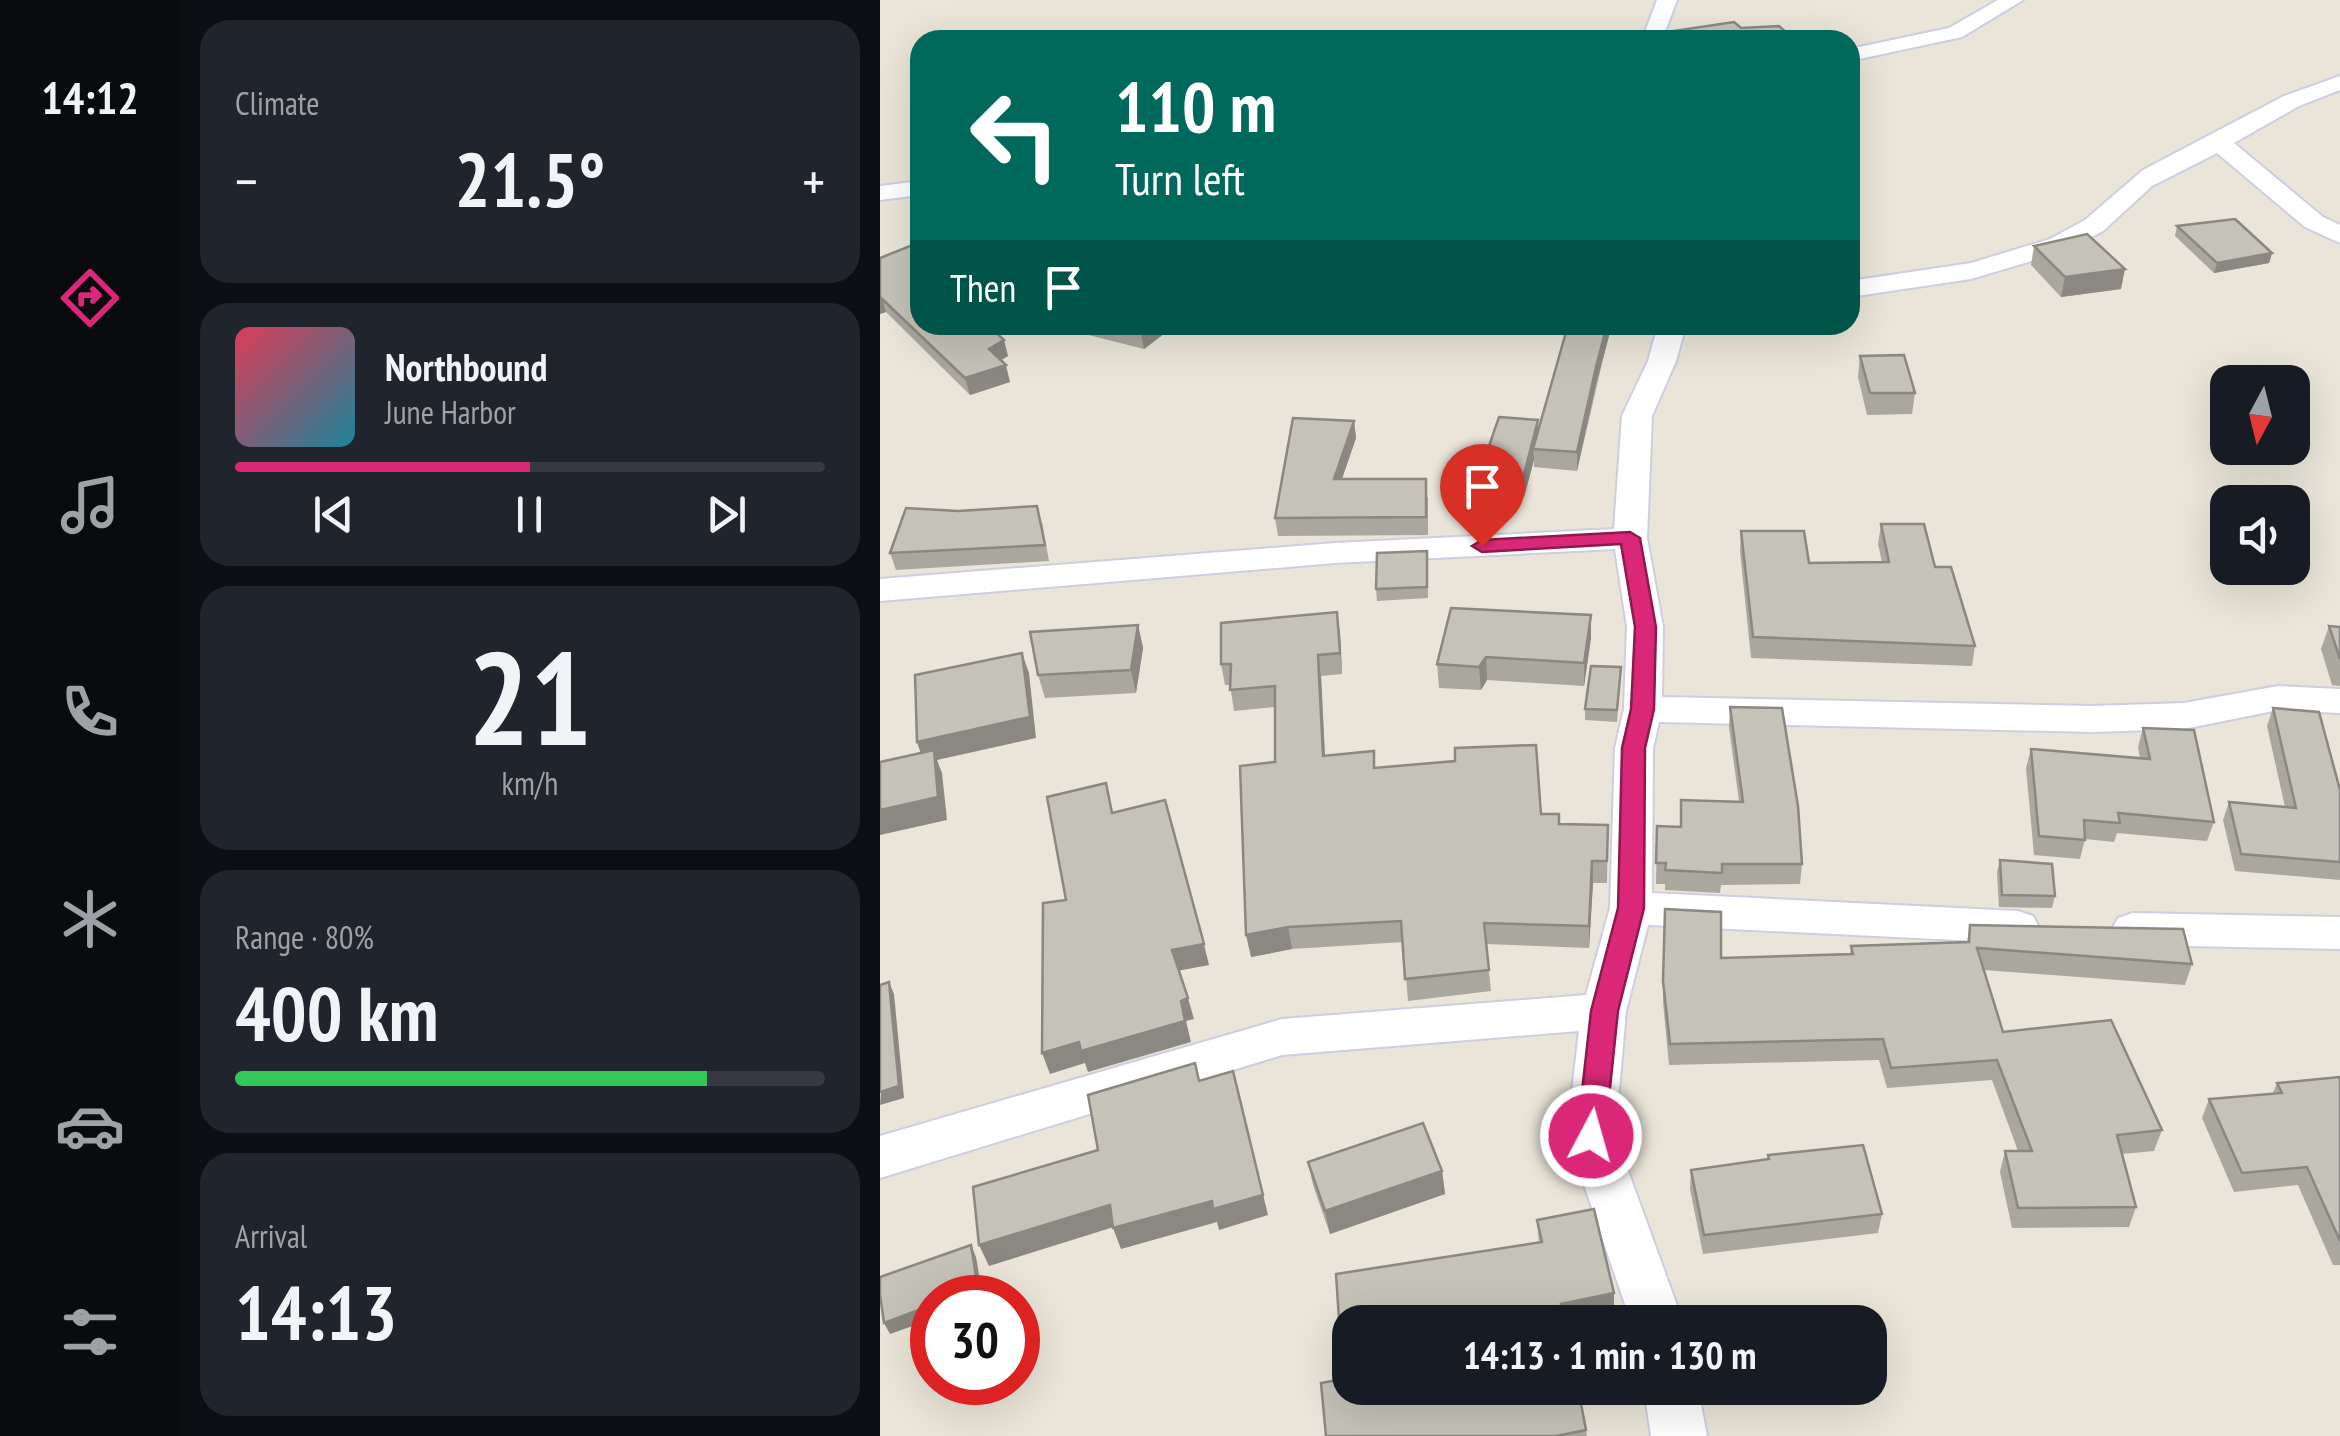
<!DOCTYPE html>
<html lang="en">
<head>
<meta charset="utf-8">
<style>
	:root { --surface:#171b24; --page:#20242c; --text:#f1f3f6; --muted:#9ea1a6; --line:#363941; --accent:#db2777 }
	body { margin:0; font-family:"PT Sans Narrow",sans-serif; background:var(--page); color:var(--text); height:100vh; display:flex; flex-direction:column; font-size:38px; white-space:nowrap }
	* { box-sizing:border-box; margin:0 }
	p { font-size:32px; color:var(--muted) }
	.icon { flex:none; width:55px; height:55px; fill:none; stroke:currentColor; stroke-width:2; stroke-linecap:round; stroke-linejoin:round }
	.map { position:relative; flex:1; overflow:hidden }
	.details { display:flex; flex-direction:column; gap:20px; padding:20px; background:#0d0f14; width:700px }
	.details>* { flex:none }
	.top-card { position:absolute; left:30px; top:30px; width:950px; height:305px; border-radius:30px; box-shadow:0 10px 40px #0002; background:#00695c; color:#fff; overflow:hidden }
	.needle { width:65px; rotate:187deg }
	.controls { position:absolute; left:1330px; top:365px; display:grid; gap:20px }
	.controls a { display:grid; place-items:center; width:100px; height:100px; border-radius:20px; background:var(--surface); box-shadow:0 10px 40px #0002; font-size:50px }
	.speed { position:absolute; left:30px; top:1275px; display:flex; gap:20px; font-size:50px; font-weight:700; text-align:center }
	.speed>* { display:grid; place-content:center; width:130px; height:130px; border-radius:50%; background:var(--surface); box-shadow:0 10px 40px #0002; line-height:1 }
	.speed .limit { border:15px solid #d22; background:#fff; color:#111 }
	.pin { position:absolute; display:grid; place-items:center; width:85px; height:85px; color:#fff; margin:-102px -42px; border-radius:50% 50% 50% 0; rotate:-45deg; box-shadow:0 0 10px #0007 }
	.pin .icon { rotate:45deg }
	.me { position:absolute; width:110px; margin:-55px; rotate:6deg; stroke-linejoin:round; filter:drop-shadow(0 0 8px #0008) }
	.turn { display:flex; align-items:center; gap:35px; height:210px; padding:0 40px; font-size:45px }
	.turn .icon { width:130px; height:130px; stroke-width:2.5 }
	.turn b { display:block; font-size:70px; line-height:85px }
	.then { display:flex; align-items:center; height:95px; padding:0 40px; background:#0003; gap:20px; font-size:38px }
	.big { font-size:75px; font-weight:800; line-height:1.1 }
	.details .tile { flex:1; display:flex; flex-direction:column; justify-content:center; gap:15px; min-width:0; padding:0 35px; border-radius:30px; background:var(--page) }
	.details .dial { align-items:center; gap:0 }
	.dial b { font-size:130px; line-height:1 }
	.song { display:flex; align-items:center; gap:30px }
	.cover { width:120px; height:120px; border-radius:15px; background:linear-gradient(135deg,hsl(350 70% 55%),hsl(190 70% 35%)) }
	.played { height:10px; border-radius:5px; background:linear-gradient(90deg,var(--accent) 50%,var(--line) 50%) }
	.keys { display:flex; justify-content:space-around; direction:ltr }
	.heat { display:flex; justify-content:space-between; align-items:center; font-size:55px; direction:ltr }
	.charge { height:15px; border-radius:8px; background:linear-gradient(90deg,#34c759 80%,var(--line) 0) }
	.trip { position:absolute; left:452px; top:1305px; width:555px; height:100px; border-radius:30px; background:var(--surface); box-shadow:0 10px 40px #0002; font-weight:800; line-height:100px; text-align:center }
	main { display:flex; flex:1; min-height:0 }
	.tab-bar { display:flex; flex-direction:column; width:180px; justify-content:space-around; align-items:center; background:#090b0e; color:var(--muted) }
	.tab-bar .icon { width:70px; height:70px }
	.tab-bar .active { color:var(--accent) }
	.tab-bar b { font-size:45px; color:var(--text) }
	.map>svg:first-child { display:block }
</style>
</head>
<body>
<main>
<nav class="tab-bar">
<b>14:12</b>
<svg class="icon active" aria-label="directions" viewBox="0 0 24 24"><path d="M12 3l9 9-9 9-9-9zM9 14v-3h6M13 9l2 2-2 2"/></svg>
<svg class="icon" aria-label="music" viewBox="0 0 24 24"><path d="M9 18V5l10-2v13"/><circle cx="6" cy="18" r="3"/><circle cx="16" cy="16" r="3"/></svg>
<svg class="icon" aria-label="phone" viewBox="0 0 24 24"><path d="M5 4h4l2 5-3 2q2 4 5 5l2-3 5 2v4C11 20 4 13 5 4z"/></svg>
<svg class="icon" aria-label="climate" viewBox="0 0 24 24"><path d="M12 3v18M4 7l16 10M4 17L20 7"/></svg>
<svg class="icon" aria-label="car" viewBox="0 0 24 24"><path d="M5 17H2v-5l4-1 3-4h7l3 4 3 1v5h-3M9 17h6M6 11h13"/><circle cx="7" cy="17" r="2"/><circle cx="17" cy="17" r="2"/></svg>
<svg class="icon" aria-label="filters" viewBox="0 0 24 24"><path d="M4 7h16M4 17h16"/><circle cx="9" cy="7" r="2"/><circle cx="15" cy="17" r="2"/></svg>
</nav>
<section class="details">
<div class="tile"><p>Climate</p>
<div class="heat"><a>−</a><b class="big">21.5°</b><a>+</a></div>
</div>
<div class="tile">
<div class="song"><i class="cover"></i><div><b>Northbound</b><p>June Harbor</p></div></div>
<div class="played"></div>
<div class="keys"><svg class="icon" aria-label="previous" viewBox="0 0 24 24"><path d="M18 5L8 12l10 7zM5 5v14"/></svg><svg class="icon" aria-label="pause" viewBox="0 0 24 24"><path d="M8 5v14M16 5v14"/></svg><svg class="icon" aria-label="next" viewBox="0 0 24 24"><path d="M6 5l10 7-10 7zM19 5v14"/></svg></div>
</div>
<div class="tile dial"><b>21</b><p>km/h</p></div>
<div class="tile"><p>Range · 80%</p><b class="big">400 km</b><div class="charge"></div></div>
<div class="tile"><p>Arrival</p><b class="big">14:13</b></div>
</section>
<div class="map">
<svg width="1460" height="1436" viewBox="0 0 1460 1436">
	<rect width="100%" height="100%" fill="#eae5d8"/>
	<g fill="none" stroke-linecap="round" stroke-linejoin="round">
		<defs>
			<g id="street">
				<path d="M777 0H797L782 40H762Z"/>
				<path d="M1118 0H1143L1082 37 970 61V49L1069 28Z"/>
				<path d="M1460 76V90L1419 106 1354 143 1443 217 1460 225V243L1425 227 1337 153 1272 186 1223 231 1188 250 1091 279 970 297V281L1091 263 1170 239 1205 220 1263 170 1404 96Z"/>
				<path d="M40 181V195L0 200V186Z"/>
				<path d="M778 325H806L796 361 772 416 767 538 783 627 782 697 1212 706 1304 703 1398 686 1460 689V713L1398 710 1304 729 1212 732 779 722 773 748 772 893 1138 911 1153 916 1159 927 1153 938 1138 943 768 925 746 1011 735 1135 803 1322H751L687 1135 699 1031 402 1055 0 1178V1136L402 1019 706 995 730 908 735 748 744 709 747 627 735 549 455 563 0 601V579L455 543 734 529 742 416 768 361Z"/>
				<path d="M1253 913 1460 917V949L1253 945 1238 940 1232 929 1238 918Z"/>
				<path d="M764 1388H818L827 1436H771Z"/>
			</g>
		</defs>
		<use href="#street" stroke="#cdcee0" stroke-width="4"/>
		<use href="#street" fill="#fff" fill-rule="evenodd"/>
	</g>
	<g fill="#a9a79e">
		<path d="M1297 226 1392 253 1389 263 1334 273 1295 236Z"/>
		<path d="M1154 246 1241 289 1181 297 1151 265Z"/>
		<path d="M0 258 40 325 128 356 121 360 130 382 90 395 6 312 0 314Z"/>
		<path d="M169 325H326L316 333 293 327 264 349Z"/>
		<path d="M731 325 697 471 654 467V460L644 497 600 494 599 475 659 430Z"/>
		<path d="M980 356 1035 393 1032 414 987 415 978 377Z"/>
		<path d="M474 421 476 438 462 479 548 497V535L398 536 395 518Z"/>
		<path d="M162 522 169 561 16 570 10 553Z"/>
		<path d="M1001 524 1055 567 1095 646 1092 666 871 658 860 551 861 531 929 563 1002 562 998 544Z"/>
		<path d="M547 551 548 598 497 601 496 589Z"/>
		<path d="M711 615V638L704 686 607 680 601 690 559 688 557 664Z"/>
		<path d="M258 625 263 648 256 693 165 698 158 675Z"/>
		<path d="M1449 626 1460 627V686L1452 685 1441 649Z"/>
		<path d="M460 633 462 674 441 676 445 756 661 814 679 824 728 825 727 883H713L709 948 606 944 611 991 528 1001 523 942 412 949 371 957 395 762V707L354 711 350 685H345L341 664Z"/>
		<path d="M741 667 737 722 705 720V709Z"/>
		<path d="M850 707 922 864 920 884 841 885 840 893 785 890V884H776L777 826 800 827 801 800 859 801 849 727Z"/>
		<path d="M1393 708 1460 790V880L1355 871 1343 820 1349 802 1405 807 1387 726Z"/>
		<path d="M1263 728 1334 822 1327 841 1237 833 1234 842 1205 839 1200 859 1154 855 1146 768 1151 749 1260 758 1258 747Z"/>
		<path d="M1120 860 1175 896 1172 908 1119 907 1117 872Z"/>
		<path d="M785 909 841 958 970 954 971 946 1087 942 1090 925 1312 964 1305 985 1104 970 1123 1032 1282 1130 1274 1151 1242 1154 1256 1207 1249 1227 1132 1228 1120 1172 1125 1151H1138L1112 1080 1007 1088 999 1060 789 1065 783 1002Z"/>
		<path d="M1460 1077V1265H1453L1418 1185 1354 1192 1322 1118 1329 1099 1393 1093 1397 1083Z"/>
		<path d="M888 1155 1002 1214 998 1233 823 1254 810 1189 811 1170 887 1159Z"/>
		<path d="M428 1162 562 1171 565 1194 450 1234 433 1185Z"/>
		<path d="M714 1209 734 1293V1313L688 1322H470V1388H698L707 1436H446L441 1383 463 1379 456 1274 659 1243 657 1220Z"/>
	</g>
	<g fill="#8a8881">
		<path d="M1392 253 1389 263 1334 273 1337 263Z"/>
		<path d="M1245 269 1241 289 1181 297 1185 277Z"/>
		<path d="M1 296 6 312 0 314V297Z"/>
		<path d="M271 325H292L293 327 264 349 261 333Z"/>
		<path d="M315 325H326L316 333Z"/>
		<path d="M727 325H731V329L716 384 697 471V452L716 367Z"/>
		<path d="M124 340 128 356 113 365 109 349Z"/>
		<path d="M126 365 130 382 90 395 85 378Z"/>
		<path d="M658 420 659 439 653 449 654 460 644 497 643 478Z"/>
		<path d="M474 421 476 438 456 496 454 479Z"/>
		<path d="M457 612 460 633 462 674 460 653Z"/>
		<path d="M711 615V638L704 686V663Z"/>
		<path d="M258 625 263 648 256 693 251 670Z"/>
		<path d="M142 653 149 673 156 738 57 760 62 773 67 820 0 835V810L44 763 37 742Z"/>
		<path d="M438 655 441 676 446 777 443 756Z"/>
		<path d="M606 657 607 680 601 690 599 667Z"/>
		<path d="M712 861 713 883 709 948V926Z"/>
		<path d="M408 927 412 949 371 957 366 935Z"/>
		<path d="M324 944 329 965 297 971 292 950Z"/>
		<path d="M9 982 14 994 24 1098 0 1105Z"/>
		<path d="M308 998 314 1019 306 1021 311 1042 208 1072 205 1063 170 1074 162 1053Z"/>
		<path d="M353 1071 388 1215 339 1230 337 1222 241 1249 233 1228 332 1201Z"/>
		<path d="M562 1171 565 1194 450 1234 445 1211Z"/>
		<path d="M230 1205 237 1226 109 1266 99 1245Z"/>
		<path d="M91 1245 96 1257 103 1298H74Z"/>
		<path d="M734 1293V1313L682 1322 681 1304Z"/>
		<path d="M52 1305V1319L10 1334 4 1323Z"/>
	</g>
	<g fill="#c5c2b8" stroke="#8a8881" stroke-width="2.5">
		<path d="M854 22 861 28 899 26 915 40H761L760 36Z"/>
		<path d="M1355 219 1392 253 1337 263 1297 226Z"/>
		<path d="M1207 234 1245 269 1185 277 1154 246Z"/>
		<path d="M40 242V325H108L124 340 109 349 126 365 85 378 0 297V258Z"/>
		<path d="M228 325H271L261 333Z"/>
		<path d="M688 325H727L716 367 697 452 653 449Z"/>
		<path d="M1024 355 1035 393H990L980 356Z"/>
		<path d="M619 417 658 420 643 478 599 475Z"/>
		<path d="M413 418 474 421 454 479H546V517L395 518Z"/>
		<path d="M157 506 165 545 10 553 26 508 78 511Z"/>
		<path d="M1001 524H1044L1055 567H1071L1095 646 873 637 861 531H924L929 563 1009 562Z"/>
		<path d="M547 551V587L496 589 497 553Z"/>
		<path d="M571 608 711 615 704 663 606 657 599 667 557 664Z"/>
		<path d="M457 612 460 653 438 655 443 756 494 751V768L575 761V748L656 745 661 814H679V824L728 825 727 861H712L709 926 604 923 609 970 525 979 521 921 408 927 366 935 360 766 395 762V686L350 690 351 664H341V623Z"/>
		<path d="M258 625 251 670 158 675 150 632Z"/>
		<path d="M1449 626 1460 627V659Z"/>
		<path d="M142 653 150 717 37 742 35 675Z"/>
		<path d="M711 666 741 667 737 710 705 709Z"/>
		<path d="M850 707 902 708 918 806 922 864H842V873L785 870 786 863H776L777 826 801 827V800L863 802Z"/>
		<path d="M1393 708 1439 712 1460 790V862L1361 854 1349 802 1416 808Z"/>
		<path d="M1263 728 1314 730 1334 822 1238 813 1240 823 1204 820 1205 840 1159 836 1151 749 1270 759Z"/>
		<path d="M54 750 58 797 0 810V762Z"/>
		<path d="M226 783 232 813 285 800 324 944 292 950 308 998 301 1001 305 1021 201 1051 199 1042 162 1053 163 903 186 900 167 797Z"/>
		<path d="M1120 860 1172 864 1175 896 1122 895Z"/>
		<path d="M785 909 841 912V958L973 954 971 946 1089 942 1090 925 1303 929 1312 964 1097 948 1123 1032 1231 1020 1282 1130 1237 1135 1256 1207 1138 1208 1125 1151H1152L1117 1060 1011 1068 1003 1039 790 1044 783 981Z"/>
		<path d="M9 982 19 1086 0 1092V985Z"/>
		<path d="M315 1063 319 1081 353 1071 383 1195 333 1209 332 1201 233 1228 230 1205 99 1245 93 1187 218 1150 208 1095Z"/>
		<path d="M1460 1077V1241L1427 1167 1362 1173 1329 1099 1402 1093 1397 1083Z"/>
		<path d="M543 1123 562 1171 445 1211 428 1162Z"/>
		<path d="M983 1145 1002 1214 824 1235 811 1170 889 1159 888 1155Z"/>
		<path d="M714 1209 734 1293 681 1304 685 1322H470V1388H698L706 1430 676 1436H446L441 1383 463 1379 456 1274 662 1242 657 1220Z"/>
		<path d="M91 1245 98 1289 74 1298H52V1305L4 1323 0 1295V1277Z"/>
	</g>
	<path fill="#db2777" stroke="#8e194d" stroke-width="2.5" d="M750 532 760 538 776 627 774 709 765 748 764 908 738 1011 725 1136 721 1144 711 1148 701 1144 697 1136 711 1011 738 908 742 748 751 709 755 627 741 544 602 552 592 546 602 540Z"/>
</svg>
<div class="controls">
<a><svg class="needle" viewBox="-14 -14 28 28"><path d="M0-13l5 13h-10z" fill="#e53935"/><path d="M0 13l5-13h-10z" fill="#9ea1a6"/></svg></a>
<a><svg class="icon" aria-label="sound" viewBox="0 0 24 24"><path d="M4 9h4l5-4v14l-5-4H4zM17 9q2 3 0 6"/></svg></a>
</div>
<div class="speed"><div class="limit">30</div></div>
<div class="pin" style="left:602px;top:546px;background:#d93025"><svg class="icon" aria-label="arrive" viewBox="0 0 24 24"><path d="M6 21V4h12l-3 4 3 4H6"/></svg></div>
<svg class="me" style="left:711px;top:1136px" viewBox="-20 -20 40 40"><circle r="17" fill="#db2777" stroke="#fff" stroke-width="3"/><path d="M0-11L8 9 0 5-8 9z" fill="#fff"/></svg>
<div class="trip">14:13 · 1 min · 130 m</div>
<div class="top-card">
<div class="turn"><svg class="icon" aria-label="left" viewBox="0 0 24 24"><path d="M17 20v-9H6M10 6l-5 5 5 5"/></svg><div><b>110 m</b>Turn left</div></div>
<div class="then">Then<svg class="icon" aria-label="arrive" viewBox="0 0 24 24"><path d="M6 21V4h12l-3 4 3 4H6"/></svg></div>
</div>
</div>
</main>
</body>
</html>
